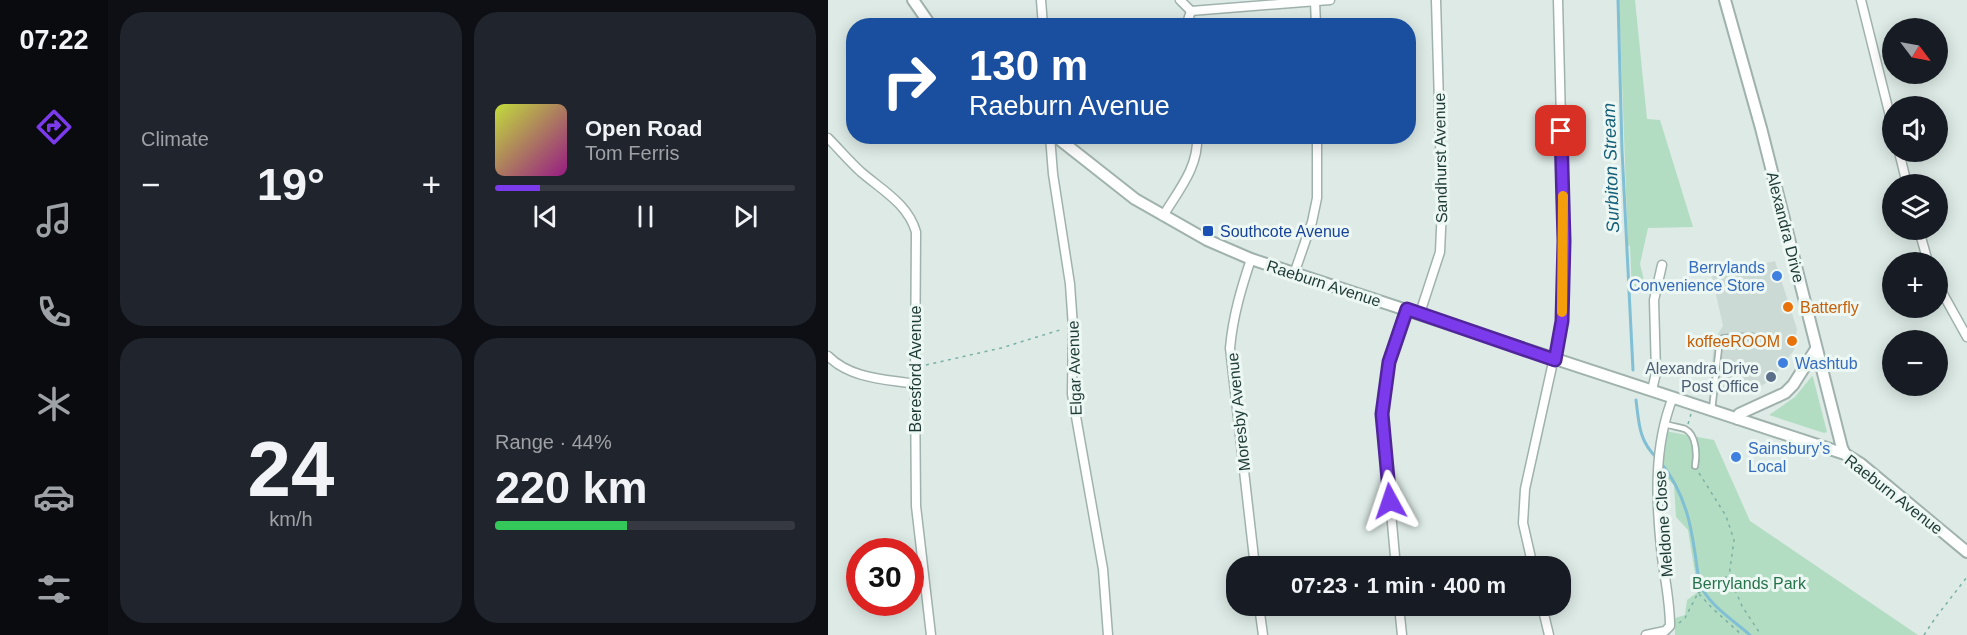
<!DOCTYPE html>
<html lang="en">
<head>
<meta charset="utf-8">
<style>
	:root { --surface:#171b24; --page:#20242c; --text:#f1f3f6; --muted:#9ea1a6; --line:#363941; --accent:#7c3aed }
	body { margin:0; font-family:Helvetica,sans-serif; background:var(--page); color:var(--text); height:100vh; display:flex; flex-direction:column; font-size:22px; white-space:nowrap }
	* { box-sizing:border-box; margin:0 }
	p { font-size:20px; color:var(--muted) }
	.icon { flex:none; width:33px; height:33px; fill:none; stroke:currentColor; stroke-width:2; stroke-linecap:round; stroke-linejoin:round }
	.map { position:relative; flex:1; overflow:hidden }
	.drawer { display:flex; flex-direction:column; gap:12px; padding:12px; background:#0d0f14; width:720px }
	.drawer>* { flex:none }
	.guide { position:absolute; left:18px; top:18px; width:570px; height:126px; border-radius:24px; box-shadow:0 3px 15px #0003; background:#1a4fa0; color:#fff; overflow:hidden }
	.needle { width:39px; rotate:122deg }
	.fabs { position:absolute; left:1054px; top:18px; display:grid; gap:12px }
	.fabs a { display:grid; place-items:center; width:66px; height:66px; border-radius:50%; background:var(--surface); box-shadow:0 3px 15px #0003; font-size:30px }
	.speed { position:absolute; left:18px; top:538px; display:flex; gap:12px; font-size:30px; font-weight:700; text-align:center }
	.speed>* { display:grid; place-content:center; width:78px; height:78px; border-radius:50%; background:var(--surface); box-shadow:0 3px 15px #0003; line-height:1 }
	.speed .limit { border:9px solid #d22; background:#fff; color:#111 }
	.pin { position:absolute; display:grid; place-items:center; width:51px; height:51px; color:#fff; margin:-26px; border-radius:12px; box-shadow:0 3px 9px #0006 }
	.me { position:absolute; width:66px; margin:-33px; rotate:355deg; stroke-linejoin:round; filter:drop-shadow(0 0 4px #0008) }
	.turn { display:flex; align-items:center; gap:21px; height:126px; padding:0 24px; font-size:27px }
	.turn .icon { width:78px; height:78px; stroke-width:2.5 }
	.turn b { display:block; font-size:42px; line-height:51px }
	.big { font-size:45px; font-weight:800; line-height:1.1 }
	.drawer .tile { flex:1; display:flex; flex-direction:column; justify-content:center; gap:9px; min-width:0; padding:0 21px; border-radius:24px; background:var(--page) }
	.drawer .dial { align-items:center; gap:0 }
	.dial b { font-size:78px; line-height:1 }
	.song { display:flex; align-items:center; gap:18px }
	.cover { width:72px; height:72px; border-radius:9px; background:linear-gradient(135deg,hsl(70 70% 55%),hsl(310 70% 35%)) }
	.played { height:6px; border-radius:3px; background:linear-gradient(90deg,var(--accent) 15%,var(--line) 15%) }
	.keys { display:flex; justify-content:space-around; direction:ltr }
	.heat { display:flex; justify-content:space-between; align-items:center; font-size:33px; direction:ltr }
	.charge { height:9px; border-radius:4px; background:linear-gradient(90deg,#34c759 44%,var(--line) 0) }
	.drawer .tiles { flex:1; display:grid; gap:12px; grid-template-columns:repeat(2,1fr) }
	.trip { position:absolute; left:398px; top:556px; width:345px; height:60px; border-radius:24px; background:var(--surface); box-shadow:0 3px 15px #0003; font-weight:800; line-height:60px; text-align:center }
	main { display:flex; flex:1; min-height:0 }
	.dock { display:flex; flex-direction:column; width:108px; justify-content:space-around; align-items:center; background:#090b0e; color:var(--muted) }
	.dock .icon { width:42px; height:42px }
	.dock .selected { color:var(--accent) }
	.dock b { font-size:27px; color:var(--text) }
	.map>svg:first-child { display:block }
</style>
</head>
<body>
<main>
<nav class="dock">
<b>07:22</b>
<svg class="icon selected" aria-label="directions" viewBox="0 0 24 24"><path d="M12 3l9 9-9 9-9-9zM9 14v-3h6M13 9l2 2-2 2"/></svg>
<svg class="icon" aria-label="music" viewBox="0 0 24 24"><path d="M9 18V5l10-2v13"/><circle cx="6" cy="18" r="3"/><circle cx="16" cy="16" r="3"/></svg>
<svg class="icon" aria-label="phone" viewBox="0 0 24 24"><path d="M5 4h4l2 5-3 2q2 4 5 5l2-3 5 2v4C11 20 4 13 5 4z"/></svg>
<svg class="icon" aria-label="climate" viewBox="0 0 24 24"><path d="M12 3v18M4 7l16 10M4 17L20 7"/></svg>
<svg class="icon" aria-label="car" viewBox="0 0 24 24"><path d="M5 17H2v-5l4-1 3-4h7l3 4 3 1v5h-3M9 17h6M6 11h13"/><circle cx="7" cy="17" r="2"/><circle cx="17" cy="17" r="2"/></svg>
<svg class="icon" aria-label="filters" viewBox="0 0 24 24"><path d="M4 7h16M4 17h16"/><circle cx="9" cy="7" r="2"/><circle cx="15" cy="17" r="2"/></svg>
</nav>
<section class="drawer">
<div class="tiles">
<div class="tile"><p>Climate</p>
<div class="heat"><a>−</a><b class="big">19°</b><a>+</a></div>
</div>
<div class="tile">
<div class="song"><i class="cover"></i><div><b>Open Road</b><p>Tom Ferris</p></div></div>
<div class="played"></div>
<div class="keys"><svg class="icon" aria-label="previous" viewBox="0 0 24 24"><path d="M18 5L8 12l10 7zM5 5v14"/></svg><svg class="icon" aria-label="pause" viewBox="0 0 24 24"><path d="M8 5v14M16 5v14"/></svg><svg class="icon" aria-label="next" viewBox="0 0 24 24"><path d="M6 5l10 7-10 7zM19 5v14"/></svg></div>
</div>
<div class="tile dial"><b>24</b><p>km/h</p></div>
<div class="tile"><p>Range · 44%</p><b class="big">220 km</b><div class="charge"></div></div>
</div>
</section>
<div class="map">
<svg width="1139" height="635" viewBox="0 0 1139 635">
	<rect width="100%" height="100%" fill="#ddeae5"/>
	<path fill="#cbdad4" d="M947 261 969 329 966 350 942 381 927 389H882L886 340 895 326 884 276Z"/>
	<g fill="#b3ddc2">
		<path d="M791 0H807L819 119 832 120 865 227 820 228 812 264 817 285 810 293H804L802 246 800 245Z"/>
		<path d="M984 376 985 377 999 432 996 433 941 415 967 397Z"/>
		<path d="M837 431 886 440 922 521 1090 635H847V618L857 615 859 600 870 592 860 530 848 517 846 485 832 471Z"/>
	</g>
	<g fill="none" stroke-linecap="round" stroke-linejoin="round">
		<g stroke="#80bfd4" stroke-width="3">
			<path d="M790 0 794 150 805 370"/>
			<path d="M808 400C811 424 811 441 829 458"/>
			<path d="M833 463C862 499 865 538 871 582 880 605 904 619 922 635"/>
		</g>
		<defs>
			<g id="service">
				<path d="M830 282 848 287"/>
				<path d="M884 410 891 347 895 338 923 336"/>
				<path d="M837 424C843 426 851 427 857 429 869 435 869 456 867 466"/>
			</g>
			<g id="minor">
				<path d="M213 0 215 26"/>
				<path d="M352 0 363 11"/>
				<path d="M1033 0 1065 128"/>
				<path d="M487 1 488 26"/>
				<path d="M363 11 502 0"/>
				<path d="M360 26V20L363 11"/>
				<path d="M222 136 225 174 242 284 245 327 244 394 275 569 280 635"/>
				<path d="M0 138C11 149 21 161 33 172 54 190 80 204 88 232L87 384 88 506 103 635"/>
				<path d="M1071 152 1079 184"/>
				<path d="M335 216C350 191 371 167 369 136"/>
				<path d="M1091 230 1100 262"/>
				<path d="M423 259C413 289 405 316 402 348L427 567"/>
				<path d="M466 274 484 222 489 198V136"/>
				<path d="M1110 285 1139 337"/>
				<path d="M592 313 612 252 614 207 608 0"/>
				<path d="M0 356C23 379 57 379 87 384"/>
				<path d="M824 390 828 373 826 300 834 265"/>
				<path d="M568 567 554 414 561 362 579 309"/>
				<path d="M705 567 695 523 697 489 734 321 736 241 730 0"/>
				<path d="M431 606 435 635"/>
				<path d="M571 606 574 635"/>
				<path d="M714 606 721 635"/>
				<path d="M818 635 837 631 842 626C842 602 837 580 834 557 828 504 825 447 845 397"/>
			</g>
			<g id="tertiary">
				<path d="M85 0 103 26"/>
				<path d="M897 0 933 128 1014 448 1017 454"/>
				<path d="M227 136 307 199 379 240 423 259 1017 454 1033 464 1139 552"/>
				<path d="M910 419 911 414 957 393 965 385 988 349"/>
			</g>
		</defs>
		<use href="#service" stroke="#a0b2ad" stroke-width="8"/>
		<use href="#minor" stroke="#a0b2ad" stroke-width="11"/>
		<use href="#tertiary" stroke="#a0b2ad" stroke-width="14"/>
		<g stroke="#7bb0a4" stroke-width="1.5" stroke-dasharray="3 4.5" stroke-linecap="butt">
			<path d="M98 365 173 348 235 329"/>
			<path d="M860 424 863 414"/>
			<path d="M871 473 898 516 906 540 901 576 914 606 933 635"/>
			<path d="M870 593 900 576"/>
			<path d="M851 623 857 618 870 593 884 608 914 635"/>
			<path d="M1096 635 1108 617 1139 577"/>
		</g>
		<use href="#service" stroke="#fff" stroke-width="4.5"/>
		<use href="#minor" stroke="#fff" stroke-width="8"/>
		<use href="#tertiary" stroke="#fff" stroke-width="10"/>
	</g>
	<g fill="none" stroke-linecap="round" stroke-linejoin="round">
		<defs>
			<path id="route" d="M562 501 554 414 561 362 579 309 727 360 734 321 736 241 733 131"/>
		</defs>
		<use href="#route" stroke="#51269a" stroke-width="15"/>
		<use href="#route" stroke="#7c3aed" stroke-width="10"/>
		<path stroke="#f59e0b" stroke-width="10" d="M734 312 735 196"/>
	</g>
	<rect fill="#1a4fb4" stroke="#edf7f3" stroke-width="2" x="374" y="225" width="12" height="12" rx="3"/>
	<g fill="#3f7fe0" stroke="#edf7f3" stroke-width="2">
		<circle cx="949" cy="276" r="6"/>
		<circle cx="955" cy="363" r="6"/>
		<circle cx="908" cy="457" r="6"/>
	</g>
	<g fill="#e8710a" stroke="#edf7f3" stroke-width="2">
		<circle cx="960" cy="307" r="6"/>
		<circle cx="964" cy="341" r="6"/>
	</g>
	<circle fill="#5c6f8a" stroke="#edf7f3" stroke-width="2" cx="943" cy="377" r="6"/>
	<g text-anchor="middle" stroke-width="6" stroke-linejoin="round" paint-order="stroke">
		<g font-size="16" fill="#1e3a35" stroke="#edf7f3">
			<text transform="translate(612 158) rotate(-91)" y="6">Sandhurst Avenue</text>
			<text transform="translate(958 227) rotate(76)" y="6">Alexandra Drive</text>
			<text transform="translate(496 283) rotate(18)" y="6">Raeburn Avenue</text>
			<text transform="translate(246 368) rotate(-92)" y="6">Elgar Avenue</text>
			<text transform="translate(87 369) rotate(-90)" y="6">Beresford Avenue</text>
			<text transform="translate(410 412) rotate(-96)" y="6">Moresby Avenue</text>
			<text transform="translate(1066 494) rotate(38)" y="6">Raeburn Avenue</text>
			<text transform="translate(835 524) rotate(-94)" y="6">Meldone Close</text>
		</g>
		<g font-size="16" fill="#164399" stroke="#edf7f3" text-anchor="start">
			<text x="392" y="237">Southcote Avenue</text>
		</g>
		<g font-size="16" fill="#366cbe" stroke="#edf7f3" text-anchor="start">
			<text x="937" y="273" text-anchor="end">Berrylands<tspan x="937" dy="18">Convenience Store</tspan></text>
			<text x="967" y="369">Washtub</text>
			<text x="920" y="454">Sainsbury's<tspan x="920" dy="18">Local</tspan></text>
		</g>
		<g font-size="16" fill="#c56008" stroke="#edf7f3" text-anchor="start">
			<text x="972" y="313">Batterfly</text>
			<text x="952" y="347" text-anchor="end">koffeeROOM</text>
		</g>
		<g font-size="16" fill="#4e5e75" stroke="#edf7f3" text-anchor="end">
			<text x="931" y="374">Alexandra Drive<tspan x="931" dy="18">Post Office</tspan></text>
		</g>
		<g font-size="16" fill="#25734b" stroke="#edf7f3">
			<text x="921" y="589">Berrylands Park</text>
		</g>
		<g font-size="18" font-style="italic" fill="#155f79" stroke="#edf7f3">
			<text transform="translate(783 168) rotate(-92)" y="6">Surbiton Stream</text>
		</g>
	</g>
</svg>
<div class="fabs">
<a><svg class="needle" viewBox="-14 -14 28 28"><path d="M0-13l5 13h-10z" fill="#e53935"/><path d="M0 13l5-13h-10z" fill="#9ea1a6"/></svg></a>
<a><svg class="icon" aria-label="sound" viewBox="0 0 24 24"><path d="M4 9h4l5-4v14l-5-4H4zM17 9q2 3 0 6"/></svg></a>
<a><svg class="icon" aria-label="layers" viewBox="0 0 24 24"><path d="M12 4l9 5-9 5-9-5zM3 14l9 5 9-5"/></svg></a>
<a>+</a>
<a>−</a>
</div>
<div class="speed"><div class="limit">30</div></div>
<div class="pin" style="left:733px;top:131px;background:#d93025"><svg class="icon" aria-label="arrive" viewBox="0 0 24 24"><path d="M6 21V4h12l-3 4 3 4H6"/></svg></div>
<svg class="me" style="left:562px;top:501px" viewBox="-20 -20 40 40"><path d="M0-17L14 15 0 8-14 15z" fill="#7c3aed" stroke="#fff" stroke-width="4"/></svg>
<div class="trip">07:23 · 1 min · 400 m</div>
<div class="guide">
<div class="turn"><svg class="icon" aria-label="right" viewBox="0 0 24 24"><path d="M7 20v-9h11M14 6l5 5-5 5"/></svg><div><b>130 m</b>Raeburn Avenue</div></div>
</div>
</div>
</main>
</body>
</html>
